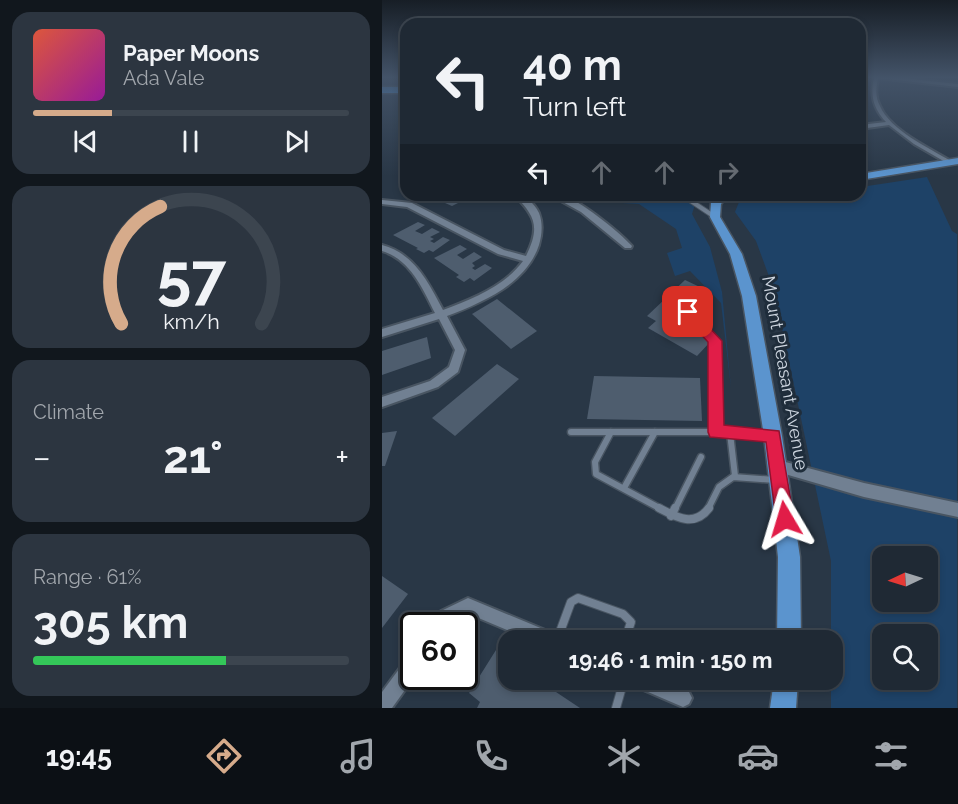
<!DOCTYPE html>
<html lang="en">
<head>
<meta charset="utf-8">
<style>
	:root { --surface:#1f2934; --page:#2c3540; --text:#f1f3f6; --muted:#a1a6ac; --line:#3c454f; --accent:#d6ab8b }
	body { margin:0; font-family:Raleway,sans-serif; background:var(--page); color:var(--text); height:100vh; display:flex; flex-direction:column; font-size:22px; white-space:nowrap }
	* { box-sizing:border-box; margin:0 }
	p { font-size:20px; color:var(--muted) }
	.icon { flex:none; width:33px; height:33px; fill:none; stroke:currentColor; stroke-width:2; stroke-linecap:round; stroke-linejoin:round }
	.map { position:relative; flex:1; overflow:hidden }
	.sheet { display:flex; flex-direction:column; gap:12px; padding:12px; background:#11171d; width:382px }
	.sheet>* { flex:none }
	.guide { position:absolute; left:18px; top:18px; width:466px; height:183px; border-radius:18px; box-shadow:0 3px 9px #0003,0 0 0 2px var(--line); background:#1f2934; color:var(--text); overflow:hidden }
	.needle { width:39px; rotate:266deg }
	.tools { position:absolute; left:490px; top:546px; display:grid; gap:12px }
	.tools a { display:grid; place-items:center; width:66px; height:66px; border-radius:12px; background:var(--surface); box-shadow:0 3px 9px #0003,0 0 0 2px var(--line); font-size:30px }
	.speed { position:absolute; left:18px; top:612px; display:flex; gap:12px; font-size:30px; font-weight:700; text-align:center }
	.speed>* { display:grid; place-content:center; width:78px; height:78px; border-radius:50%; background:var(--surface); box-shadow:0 3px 9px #0003,0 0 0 2px var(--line); line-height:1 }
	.speed .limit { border:3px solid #111; border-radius:9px; background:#fff; color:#111 }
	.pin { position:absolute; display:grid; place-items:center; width:51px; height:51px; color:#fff; margin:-26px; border-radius:12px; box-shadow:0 3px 9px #0006 }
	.me { position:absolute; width:66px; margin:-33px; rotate:353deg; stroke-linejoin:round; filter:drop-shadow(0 0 4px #0008) }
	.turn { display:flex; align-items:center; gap:21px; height:126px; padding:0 24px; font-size:27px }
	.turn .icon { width:78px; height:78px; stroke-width:2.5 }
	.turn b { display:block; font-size:42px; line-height:51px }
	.lanes { display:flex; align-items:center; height:57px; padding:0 24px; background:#0003; justify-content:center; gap:30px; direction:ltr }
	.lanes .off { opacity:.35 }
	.big { font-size:45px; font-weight:700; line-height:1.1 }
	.sheet .widget { flex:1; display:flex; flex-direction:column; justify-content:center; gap:9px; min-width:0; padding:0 21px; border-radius:18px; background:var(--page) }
	.sheet .dial { align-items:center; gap:0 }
	.dial svg { height:156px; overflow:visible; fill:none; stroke:var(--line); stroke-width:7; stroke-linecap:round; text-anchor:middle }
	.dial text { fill:var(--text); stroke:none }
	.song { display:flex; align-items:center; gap:18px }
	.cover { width:72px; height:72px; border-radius:9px; background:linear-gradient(135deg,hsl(10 70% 55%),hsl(300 70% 35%)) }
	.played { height:6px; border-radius:3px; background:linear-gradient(90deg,var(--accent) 25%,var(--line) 25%) }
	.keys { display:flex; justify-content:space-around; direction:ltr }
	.heat { display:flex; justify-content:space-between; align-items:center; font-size:33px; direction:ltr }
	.charge { height:9px; border-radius:4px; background:linear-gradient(90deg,#34c759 61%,var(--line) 0) }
	.trip { position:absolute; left:116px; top:630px; width:345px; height:60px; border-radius:18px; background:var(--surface); box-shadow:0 3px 9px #0003,0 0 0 2px var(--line); font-weight:700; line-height:60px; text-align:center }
	.menu { display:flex; height:96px; justify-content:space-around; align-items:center; background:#0c1015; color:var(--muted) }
	.menu .icon { width:42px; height:42px }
	.menu .active { color:var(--accent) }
	.menu b { font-size:27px; color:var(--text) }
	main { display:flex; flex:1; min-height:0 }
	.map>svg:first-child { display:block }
</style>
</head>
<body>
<main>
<section class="sheet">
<div class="widget">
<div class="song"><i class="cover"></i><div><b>Paper Moons</b><p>Ada Vale</p></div></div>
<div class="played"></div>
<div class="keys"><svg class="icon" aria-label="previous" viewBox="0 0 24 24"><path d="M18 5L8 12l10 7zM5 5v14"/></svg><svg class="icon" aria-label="pause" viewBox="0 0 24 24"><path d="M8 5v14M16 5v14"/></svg><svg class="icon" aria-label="next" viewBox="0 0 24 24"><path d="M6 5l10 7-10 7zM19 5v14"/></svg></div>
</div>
<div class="widget dial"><svg viewBox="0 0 100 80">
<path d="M14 69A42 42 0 1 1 86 69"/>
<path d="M14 69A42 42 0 0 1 34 9" stroke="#d6ab8b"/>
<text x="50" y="56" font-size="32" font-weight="700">57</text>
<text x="50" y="72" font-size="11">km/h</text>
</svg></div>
<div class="widget"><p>Climate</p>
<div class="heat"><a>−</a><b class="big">21°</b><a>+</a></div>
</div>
<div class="widget"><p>Range · 61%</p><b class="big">305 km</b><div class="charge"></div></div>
</section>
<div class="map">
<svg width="576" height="708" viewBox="0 0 576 708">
	<rect width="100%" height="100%" fill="#293746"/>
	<g fill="#1e4267" fill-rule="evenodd">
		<path d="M545 177 570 231 575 234V708H449V561L392 290 374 241 353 212 357 202 370 197 478 195 479 187ZM501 556H546V602H501ZM501 634H546V680H501Z"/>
		<path d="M194 195H316L310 214 328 247 340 292 349 388 339 303 308 271 293 276 285 253 300 248 294 229 257 204 223 202Z"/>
	</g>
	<g fill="#4e5d6e">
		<path d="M55 195H84L82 196 86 198 70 206 63 203 72 199 69 197 62 198 53 203 46 200Z"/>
		<path d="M36 222 43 225 33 231 40 234 50 228 58 232 48 237 52 239 48 241 52 243 61 237 68 240 51 252 47 250 42 253 34 249 36 248 11 235Z"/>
		<path d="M78 245 85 249 75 255 81 259 92 252 100 257 90 263 93 266 90 268 93 270 103 264 110 268 92 281 88 278 82 282 74 277 77 275 52 258Z"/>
		<path d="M303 280 320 288 289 319 329 341 315 356 266 328 274 321 265 316Z"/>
		<path d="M115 299 155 331 129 349 90 314Z"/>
		<path d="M45 337 49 358 0 375V351Z"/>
		<path d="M115 364 137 379 73 436 50 418Z"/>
		<path d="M212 376 318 378 320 421 205 419Z"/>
		<path d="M15 431 3 466H0V433Z"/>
		<path d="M0 576 26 594 0 628Z"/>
		<path d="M114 650 126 659V680H156L198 708H95L98 702 87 693Z"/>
	</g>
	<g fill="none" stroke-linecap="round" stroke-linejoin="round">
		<defs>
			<path id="lane-far3" d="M300 195 333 217"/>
			<path id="lane-far2" d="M306 312 333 341V356"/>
			<g id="lane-far1">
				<path d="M333 354 334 432"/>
				<path d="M189 432H334L387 435"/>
				<path d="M229 432 213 462 214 474 279 509"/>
				<path d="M348 433 353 476"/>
				<path d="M242 488 273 432"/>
				<path d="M293 509 319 457"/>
				<path d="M326 509 337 487 351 477 393 480"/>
			</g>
			<g id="lane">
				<path d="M277 508C294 517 312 528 327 508"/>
				<path d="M289 516 293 508"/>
				<path d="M175 640 189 602 196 598 241 614 249 622 243 640"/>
				<path d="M234 708 242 680"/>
			</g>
			<g id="street">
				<path d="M492 77H512L576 84V87L496 78C494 88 493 97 498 106 508 130 547 148 569 161V163H565L532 144 507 125 478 129V125L504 122C491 108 488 95 492 77Z"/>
				<path d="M132 195C144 195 152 203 157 213 161 223 160 235 157 245 144 284 101 302 65 316L83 350 76 372 56 387 0 407V397L48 381 67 367 73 350 57 319 0 337V329L53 313C41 289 28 259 0 251V245C33 254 46 282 61 310 90 299 123 286 141 261L116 254 25 207 0 204V200L30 203 122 250 144 256C158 228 154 216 132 195Z"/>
				<path d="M168 195C172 195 175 194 178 195 196 198 237 232 250 246L249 248H243L199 212Z"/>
				<path d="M396 460 482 483 576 503V517L482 497 396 472 391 470 390 466 391 462Z"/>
				<path d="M86 598 173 634 175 640H149L87 614 71 623 69 626H51L59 611Z"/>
				<path d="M32 655 33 676 10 708H0V692L26 657Z"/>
				<path d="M249 680H278L307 692 310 698 307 704 301 707 252 686Z"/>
			</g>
			<g id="primary">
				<path d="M576 158V164L478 180V174Z"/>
				<path d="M336 195H347L339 204 338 217 360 254 374 296 400 436 418 557 419 640H395L396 557 382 436 360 296 348 254 328 217 329 203Z"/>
				<path d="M392 680H416L414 708H388Z"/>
			</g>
			<rect id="highway" x="0" y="87" width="24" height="6"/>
		</defs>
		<use href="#lane-far3" stroke="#495562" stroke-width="6"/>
		<use href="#lane-far2" stroke="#495562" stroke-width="8"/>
		<use href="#lane-far1" stroke="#495562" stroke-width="9"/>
		<use href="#lane" stroke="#495562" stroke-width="10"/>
		<use href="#street" stroke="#495562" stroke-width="4"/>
		<use href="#primary" stroke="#495562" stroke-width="3"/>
		<use href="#highway" stroke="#495562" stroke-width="3"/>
		<use href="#lane-far3" stroke="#718092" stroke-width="4"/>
		<use href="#lane-far2" stroke="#718092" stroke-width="4.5"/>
		<use href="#lane-far1" stroke="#718092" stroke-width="6"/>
		<use href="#lane" stroke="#718092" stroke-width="8"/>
		<use href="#street" fill="#718092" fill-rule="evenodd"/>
		<use href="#primary" fill="#5b94ce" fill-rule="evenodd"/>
		<use href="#highway" fill="#4da2f6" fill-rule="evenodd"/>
	</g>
	<linearGradient id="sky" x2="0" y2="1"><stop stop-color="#171e26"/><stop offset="0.44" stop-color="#435368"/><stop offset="1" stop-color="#435368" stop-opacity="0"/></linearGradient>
	<rect width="576" height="176" fill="url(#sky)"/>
	<path fill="#e11d48" stroke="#92132f" stroke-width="1.5" d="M306 308 310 309 340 341 342 425 397 431 412 519 409 525 403 528 396 525 394 519 384 442 328 437 326 432V342L301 315 300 312 301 309Z"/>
	<g text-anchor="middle" stroke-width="6" stroke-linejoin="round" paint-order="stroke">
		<g font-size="18" fill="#cdd5df" stroke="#1f2d3b">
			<text transform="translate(403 373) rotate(80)" y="6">Mount Pleasant Avenue</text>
		</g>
	</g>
</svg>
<div class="tools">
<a><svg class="needle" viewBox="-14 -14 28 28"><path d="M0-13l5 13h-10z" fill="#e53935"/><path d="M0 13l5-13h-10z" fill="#a1a6ac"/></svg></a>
<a><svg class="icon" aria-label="search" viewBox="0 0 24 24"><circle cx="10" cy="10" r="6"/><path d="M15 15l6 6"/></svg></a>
</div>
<div class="speed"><div class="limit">60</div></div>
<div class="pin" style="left:306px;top:312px;background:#d93025"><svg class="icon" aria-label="arrive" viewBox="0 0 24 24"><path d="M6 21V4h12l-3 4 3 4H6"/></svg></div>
<svg class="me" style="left:403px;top:519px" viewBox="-20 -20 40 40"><path d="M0-17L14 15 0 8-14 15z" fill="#e11d48" stroke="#fff" stroke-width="4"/></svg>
<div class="trip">19:46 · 1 min · 150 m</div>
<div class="guide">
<div class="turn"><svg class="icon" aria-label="left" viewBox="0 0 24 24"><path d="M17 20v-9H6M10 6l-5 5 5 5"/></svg><div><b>40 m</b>Turn left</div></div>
<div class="lanes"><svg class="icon" aria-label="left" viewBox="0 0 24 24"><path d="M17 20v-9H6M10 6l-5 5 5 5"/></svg><svg class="icon off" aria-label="ahead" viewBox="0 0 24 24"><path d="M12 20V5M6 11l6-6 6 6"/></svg><svg class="icon off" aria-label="ahead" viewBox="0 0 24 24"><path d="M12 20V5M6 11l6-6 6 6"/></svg><svg class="icon off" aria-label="right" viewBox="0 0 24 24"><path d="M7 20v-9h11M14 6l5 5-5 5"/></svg></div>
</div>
</div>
</main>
<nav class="menu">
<b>19:45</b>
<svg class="icon active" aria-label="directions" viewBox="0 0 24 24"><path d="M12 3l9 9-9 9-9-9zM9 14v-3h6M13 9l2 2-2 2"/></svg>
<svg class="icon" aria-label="music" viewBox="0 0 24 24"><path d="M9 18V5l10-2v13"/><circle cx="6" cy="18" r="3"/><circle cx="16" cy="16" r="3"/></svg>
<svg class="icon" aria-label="phone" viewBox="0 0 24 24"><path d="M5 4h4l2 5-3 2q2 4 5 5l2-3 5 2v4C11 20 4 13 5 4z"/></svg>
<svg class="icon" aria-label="climate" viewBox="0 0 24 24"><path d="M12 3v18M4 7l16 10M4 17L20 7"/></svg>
<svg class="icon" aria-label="car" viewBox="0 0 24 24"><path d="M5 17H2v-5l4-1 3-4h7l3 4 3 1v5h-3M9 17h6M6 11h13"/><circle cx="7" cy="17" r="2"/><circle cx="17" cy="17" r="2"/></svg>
<svg class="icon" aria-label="filters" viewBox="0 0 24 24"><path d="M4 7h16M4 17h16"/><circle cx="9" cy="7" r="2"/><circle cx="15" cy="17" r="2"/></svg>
</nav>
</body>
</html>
